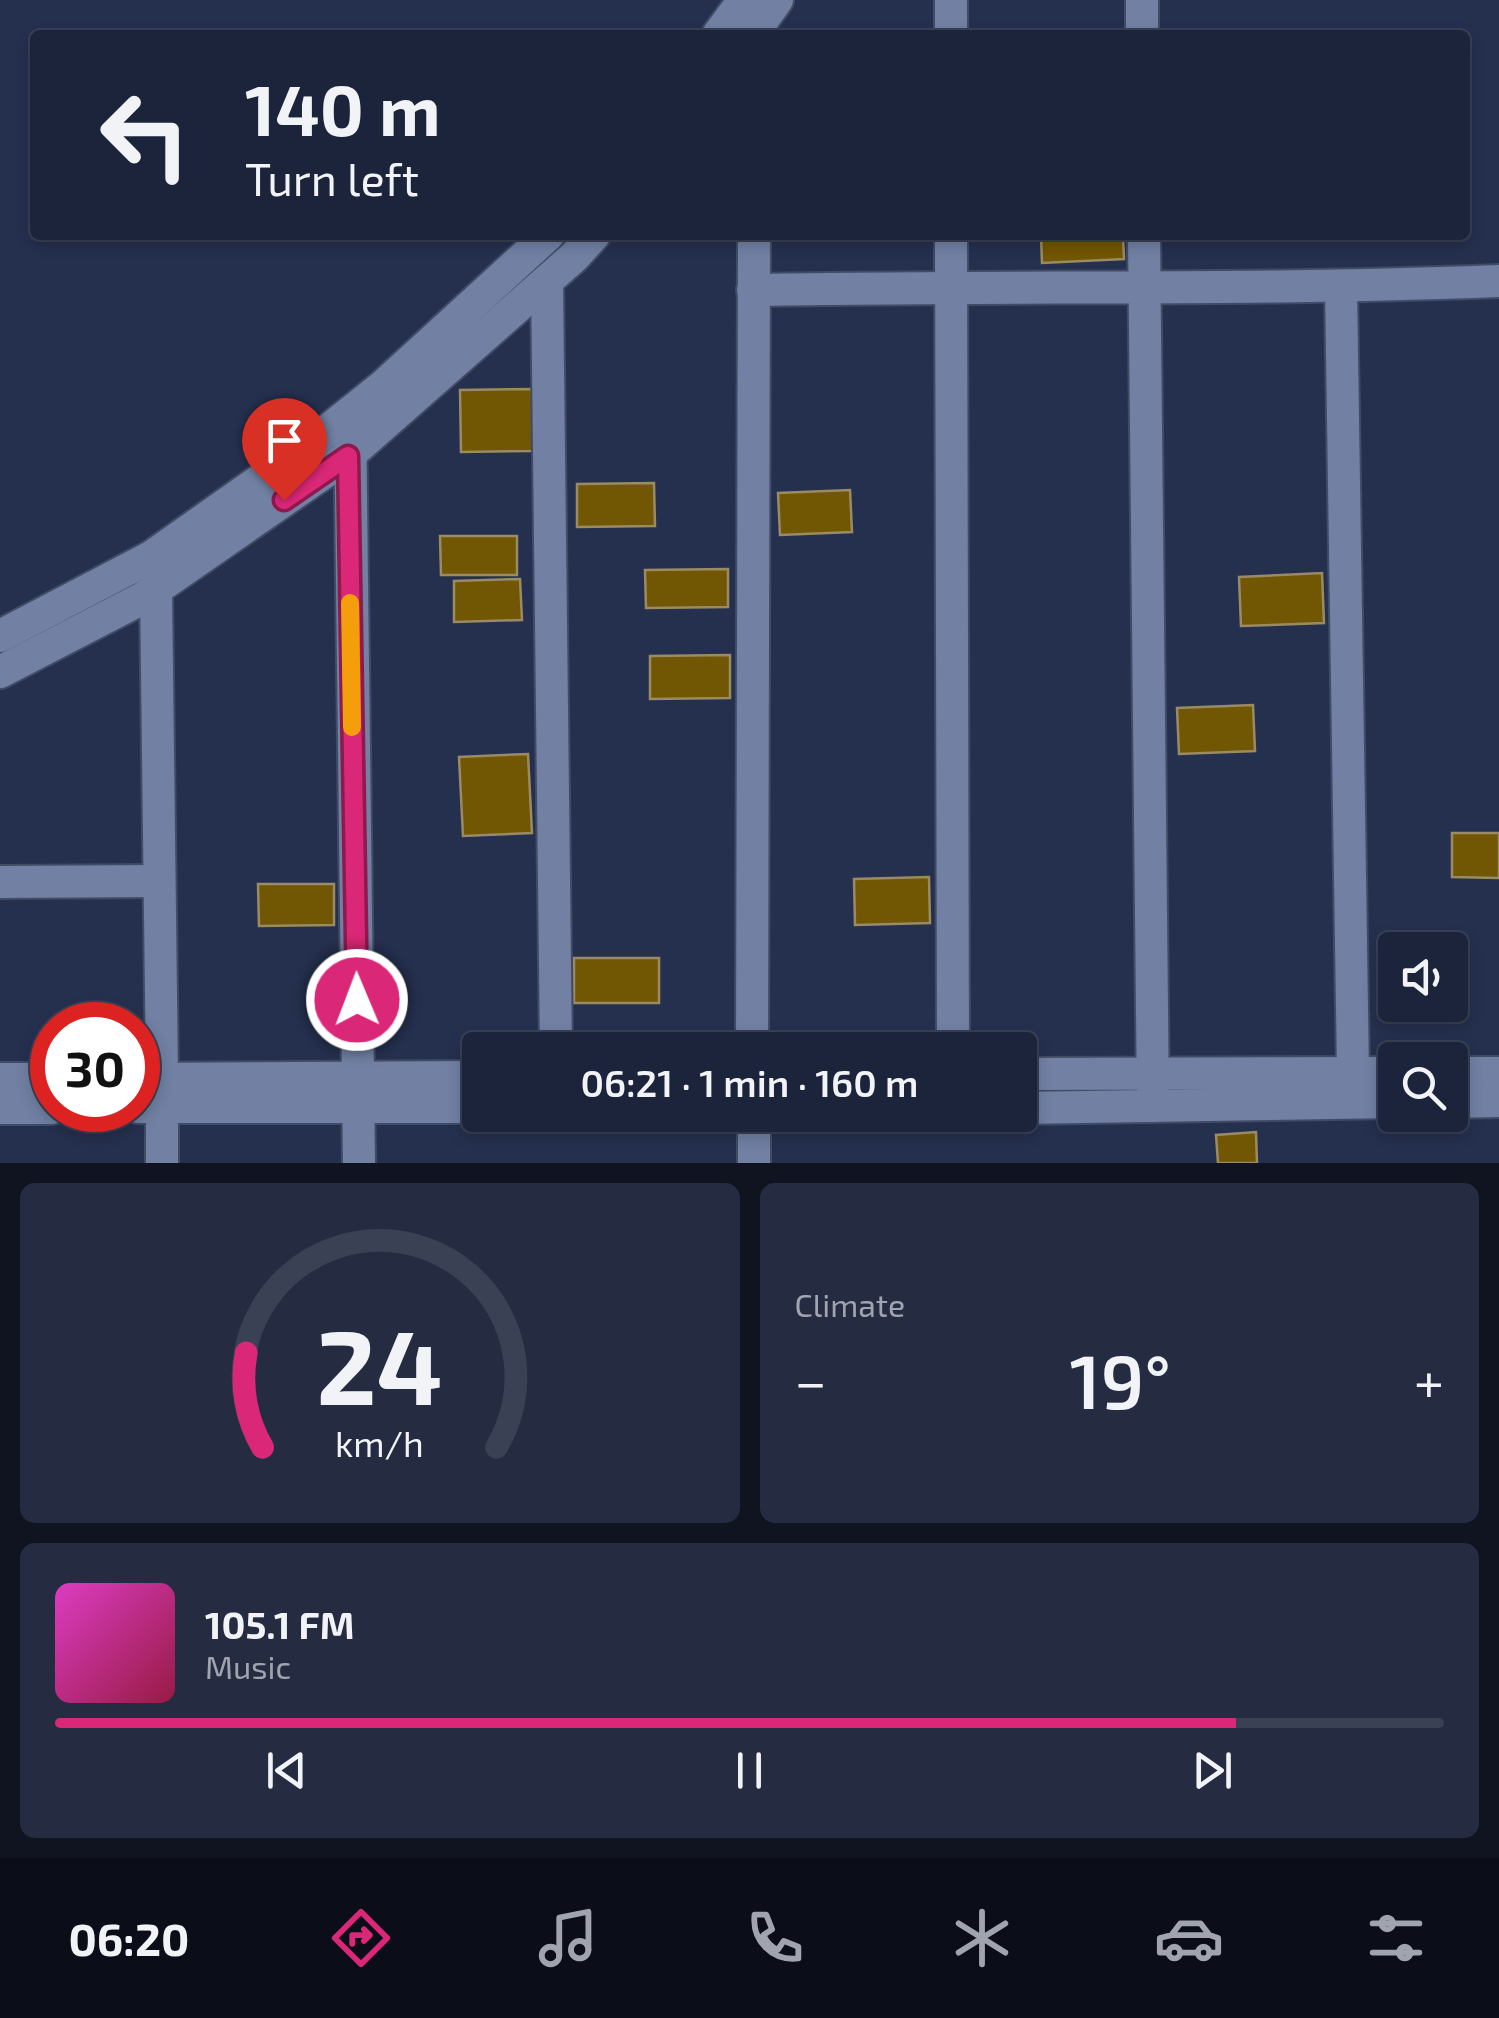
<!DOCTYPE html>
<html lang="en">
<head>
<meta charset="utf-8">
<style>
	:root { --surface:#1c243b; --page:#252c42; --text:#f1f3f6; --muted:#a0a4af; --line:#3a4155; --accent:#db2777 }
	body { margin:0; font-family:"Exo 2",sans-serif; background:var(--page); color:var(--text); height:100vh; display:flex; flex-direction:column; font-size:38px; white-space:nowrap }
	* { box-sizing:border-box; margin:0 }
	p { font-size:32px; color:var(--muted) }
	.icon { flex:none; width:55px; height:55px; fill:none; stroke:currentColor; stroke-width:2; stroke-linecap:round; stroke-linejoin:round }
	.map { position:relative; height:1163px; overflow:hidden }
	.drawer { display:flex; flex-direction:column; gap:20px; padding:20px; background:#0f1420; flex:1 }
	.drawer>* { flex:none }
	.top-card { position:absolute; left:30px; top:30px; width:1440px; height:210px; border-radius:10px; box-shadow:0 5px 15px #0003,0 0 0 2px var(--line); background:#1c243b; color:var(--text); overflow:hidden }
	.controls { position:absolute; left:1378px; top:932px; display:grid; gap:20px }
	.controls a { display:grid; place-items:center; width:90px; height:90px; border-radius:10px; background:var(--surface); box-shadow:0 5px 15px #0003,0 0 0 2px var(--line); font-size:50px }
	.speed { position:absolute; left:30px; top:1002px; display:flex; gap:20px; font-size:50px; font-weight:700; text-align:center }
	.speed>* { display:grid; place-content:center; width:130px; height:130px; border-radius:50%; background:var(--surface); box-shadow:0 5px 15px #0003,0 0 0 2px var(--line); line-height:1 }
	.speed .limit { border:15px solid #d22; background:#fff; color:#111 }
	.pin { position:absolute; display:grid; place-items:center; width:85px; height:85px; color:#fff; margin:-102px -42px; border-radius:50% 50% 50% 0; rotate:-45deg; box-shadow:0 0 10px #0007 }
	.pin .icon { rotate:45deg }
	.me { position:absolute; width:110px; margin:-55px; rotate:359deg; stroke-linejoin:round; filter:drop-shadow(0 0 8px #0008) }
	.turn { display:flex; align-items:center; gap:35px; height:210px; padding:0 50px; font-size:45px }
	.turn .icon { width:130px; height:130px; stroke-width:2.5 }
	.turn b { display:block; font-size:70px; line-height:85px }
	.big { font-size:75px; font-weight:600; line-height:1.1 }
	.drawer .tile { flex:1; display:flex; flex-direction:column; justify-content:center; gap:15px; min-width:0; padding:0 35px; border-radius:15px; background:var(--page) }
	.drawer .dial { align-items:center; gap:0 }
	.dial svg { height:260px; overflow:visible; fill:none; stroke:var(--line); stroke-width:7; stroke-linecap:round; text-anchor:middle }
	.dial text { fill:var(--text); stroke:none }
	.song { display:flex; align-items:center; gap:30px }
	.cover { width:120px; height:120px; border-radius:15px; background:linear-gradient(135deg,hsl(310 70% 55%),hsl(340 70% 35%)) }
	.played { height:10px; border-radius:5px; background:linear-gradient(90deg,var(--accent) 85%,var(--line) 85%) }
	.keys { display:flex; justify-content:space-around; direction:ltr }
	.heat { display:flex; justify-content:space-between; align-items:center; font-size:55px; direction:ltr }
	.drawer .tiles { flex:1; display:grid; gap:20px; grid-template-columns:1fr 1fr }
	.tile:last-child { grid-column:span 2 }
	.trip { position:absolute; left:462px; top:1032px; width:575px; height:100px; border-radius:10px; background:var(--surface); box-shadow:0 5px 15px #0003,0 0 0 2px var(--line); font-weight:600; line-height:100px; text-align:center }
	.menu { display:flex; height:160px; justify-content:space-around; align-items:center; background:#0b0e18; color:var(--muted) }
	.menu .icon { width:70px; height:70px }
	.menu .selected { color:var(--accent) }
	.menu b { font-size:45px; color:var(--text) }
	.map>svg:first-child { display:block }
</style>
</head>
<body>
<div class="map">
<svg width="1499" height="1163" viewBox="0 0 1499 1163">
	<rect width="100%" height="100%" fill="#25304f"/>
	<g fill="#715603" stroke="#9b8b64" stroke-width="2.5">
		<path d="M1041 235H1123L1124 259 1042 263Z"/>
		<path d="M532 389 533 451 461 452 460 390Z"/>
		<path d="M654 483 655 526 577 527V484Z"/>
		<path d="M850 490 852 532 780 535 778 493Z"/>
		<path d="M440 536H517V575H441Z"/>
		<path d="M728 569V607L646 608 645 570Z"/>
		<path d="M1322 573 1324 623 1241 626 1239 577Z"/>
		<path d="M520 579 522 620 454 622V581Z"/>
		<path d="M730 655V698L650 699V656Z"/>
		<path d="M1253 705 1255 751 1179 754 1177 708Z"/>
		<path d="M528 754 532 833 463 836 459 757Z"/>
		<path d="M1452 833H1499V878L1452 877Z"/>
		<path d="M929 877 930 923 855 925 854 879Z"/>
		<path d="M258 884H334V925L259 926Z"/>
		<rect x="574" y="958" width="85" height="45"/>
		<path d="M1256 1132 1257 1163H1218L1216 1135Z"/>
	</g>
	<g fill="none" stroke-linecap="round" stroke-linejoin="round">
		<defs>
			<g id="minor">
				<path d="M951 0V35"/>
				<path d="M1142 0V35"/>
				<path d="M718 35 744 0"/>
				<path d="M752 35 777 0"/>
				<path d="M951 235 953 1050"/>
				<path d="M1144 235 1153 1106"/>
				<path d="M547 281 556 1050"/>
				<path d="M1341 287 1353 1073"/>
				<path d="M753 290C1002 285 1251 291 1499 281"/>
				<path d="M350 413 359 1163"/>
				<path d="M156 589 162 1078"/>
				<path d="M0 636 151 557 307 447 383 386 548 235"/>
				<path d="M0 672 143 598 348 456 574 257 594 235"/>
				<path d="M0 882 159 881"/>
				<path d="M752 1050 754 235"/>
				<path d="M1450 1073H1499"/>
				<path d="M1020 1074 1395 1073"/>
				<path d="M0 1079H52"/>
				<path d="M138 1079 480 1077"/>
				<path d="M1450 1102 1499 1101"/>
				<path d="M138 1107H480"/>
				<path d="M0 1108H52"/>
				<path d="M1020 1108 1395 1102"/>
				<path d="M754 1115V1163"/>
				<path d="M162 1163V1107"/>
			</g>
		</defs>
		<use href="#minor" stroke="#414b65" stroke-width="36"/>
		<use href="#minor" stroke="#7180a3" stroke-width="32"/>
	</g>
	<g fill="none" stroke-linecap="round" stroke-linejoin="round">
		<defs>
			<path id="route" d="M284 500 348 456 357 1000"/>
		</defs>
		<use href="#route" stroke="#8e194d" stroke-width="25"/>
		<use href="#route" stroke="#db2777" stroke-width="18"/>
		<path stroke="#f59e0b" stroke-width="18" d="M350 603 352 727"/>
	</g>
</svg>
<div class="controls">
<a><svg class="icon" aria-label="sound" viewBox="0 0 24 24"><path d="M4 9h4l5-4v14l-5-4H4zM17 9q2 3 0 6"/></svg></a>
<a><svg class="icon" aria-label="search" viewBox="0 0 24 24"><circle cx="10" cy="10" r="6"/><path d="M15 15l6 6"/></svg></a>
</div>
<div class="speed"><div class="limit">30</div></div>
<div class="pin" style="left:284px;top:500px;background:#d93025"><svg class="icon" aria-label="arrive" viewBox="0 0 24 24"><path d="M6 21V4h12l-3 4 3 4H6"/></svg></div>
<svg class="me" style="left:357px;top:1000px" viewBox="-20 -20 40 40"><circle r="17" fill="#db2777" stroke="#fff" stroke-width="3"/><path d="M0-11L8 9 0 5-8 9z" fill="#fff"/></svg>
<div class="trip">06:21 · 1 min · 160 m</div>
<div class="top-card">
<div class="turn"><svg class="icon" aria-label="left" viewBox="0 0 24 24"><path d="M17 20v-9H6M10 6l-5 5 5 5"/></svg><div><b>140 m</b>Turn left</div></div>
</div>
</div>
<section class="drawer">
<div class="tiles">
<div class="tile dial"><svg viewBox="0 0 100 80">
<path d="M14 69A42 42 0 1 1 86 69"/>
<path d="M14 69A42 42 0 0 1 9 40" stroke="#db2777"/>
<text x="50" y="56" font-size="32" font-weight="700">24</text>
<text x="50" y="72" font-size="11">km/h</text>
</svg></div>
<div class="tile"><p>Climate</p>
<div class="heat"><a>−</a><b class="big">19°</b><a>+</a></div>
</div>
<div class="tile">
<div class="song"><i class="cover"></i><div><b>105.1 FM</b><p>Music</p></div></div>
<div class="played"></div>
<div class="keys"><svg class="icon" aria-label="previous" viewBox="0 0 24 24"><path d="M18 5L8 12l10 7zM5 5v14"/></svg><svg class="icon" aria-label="pause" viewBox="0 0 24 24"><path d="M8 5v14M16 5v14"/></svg><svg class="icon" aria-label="next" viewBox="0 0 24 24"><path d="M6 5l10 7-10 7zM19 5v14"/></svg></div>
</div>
</div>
</section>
<nav class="menu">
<b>06:20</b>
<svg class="icon selected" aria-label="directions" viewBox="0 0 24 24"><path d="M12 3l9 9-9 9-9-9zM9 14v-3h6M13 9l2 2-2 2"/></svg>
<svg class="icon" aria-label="music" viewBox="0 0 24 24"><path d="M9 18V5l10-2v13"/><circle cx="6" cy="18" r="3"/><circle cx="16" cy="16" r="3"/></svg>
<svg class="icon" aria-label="phone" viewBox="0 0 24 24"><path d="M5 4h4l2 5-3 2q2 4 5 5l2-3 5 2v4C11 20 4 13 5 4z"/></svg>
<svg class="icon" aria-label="climate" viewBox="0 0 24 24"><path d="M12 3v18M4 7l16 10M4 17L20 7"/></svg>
<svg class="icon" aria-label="car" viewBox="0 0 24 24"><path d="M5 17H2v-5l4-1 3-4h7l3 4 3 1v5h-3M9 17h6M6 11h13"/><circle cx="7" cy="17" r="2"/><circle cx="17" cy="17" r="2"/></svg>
<svg class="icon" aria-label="filters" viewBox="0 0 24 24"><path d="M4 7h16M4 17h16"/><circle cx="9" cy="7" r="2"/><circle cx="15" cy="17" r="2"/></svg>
</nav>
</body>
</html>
